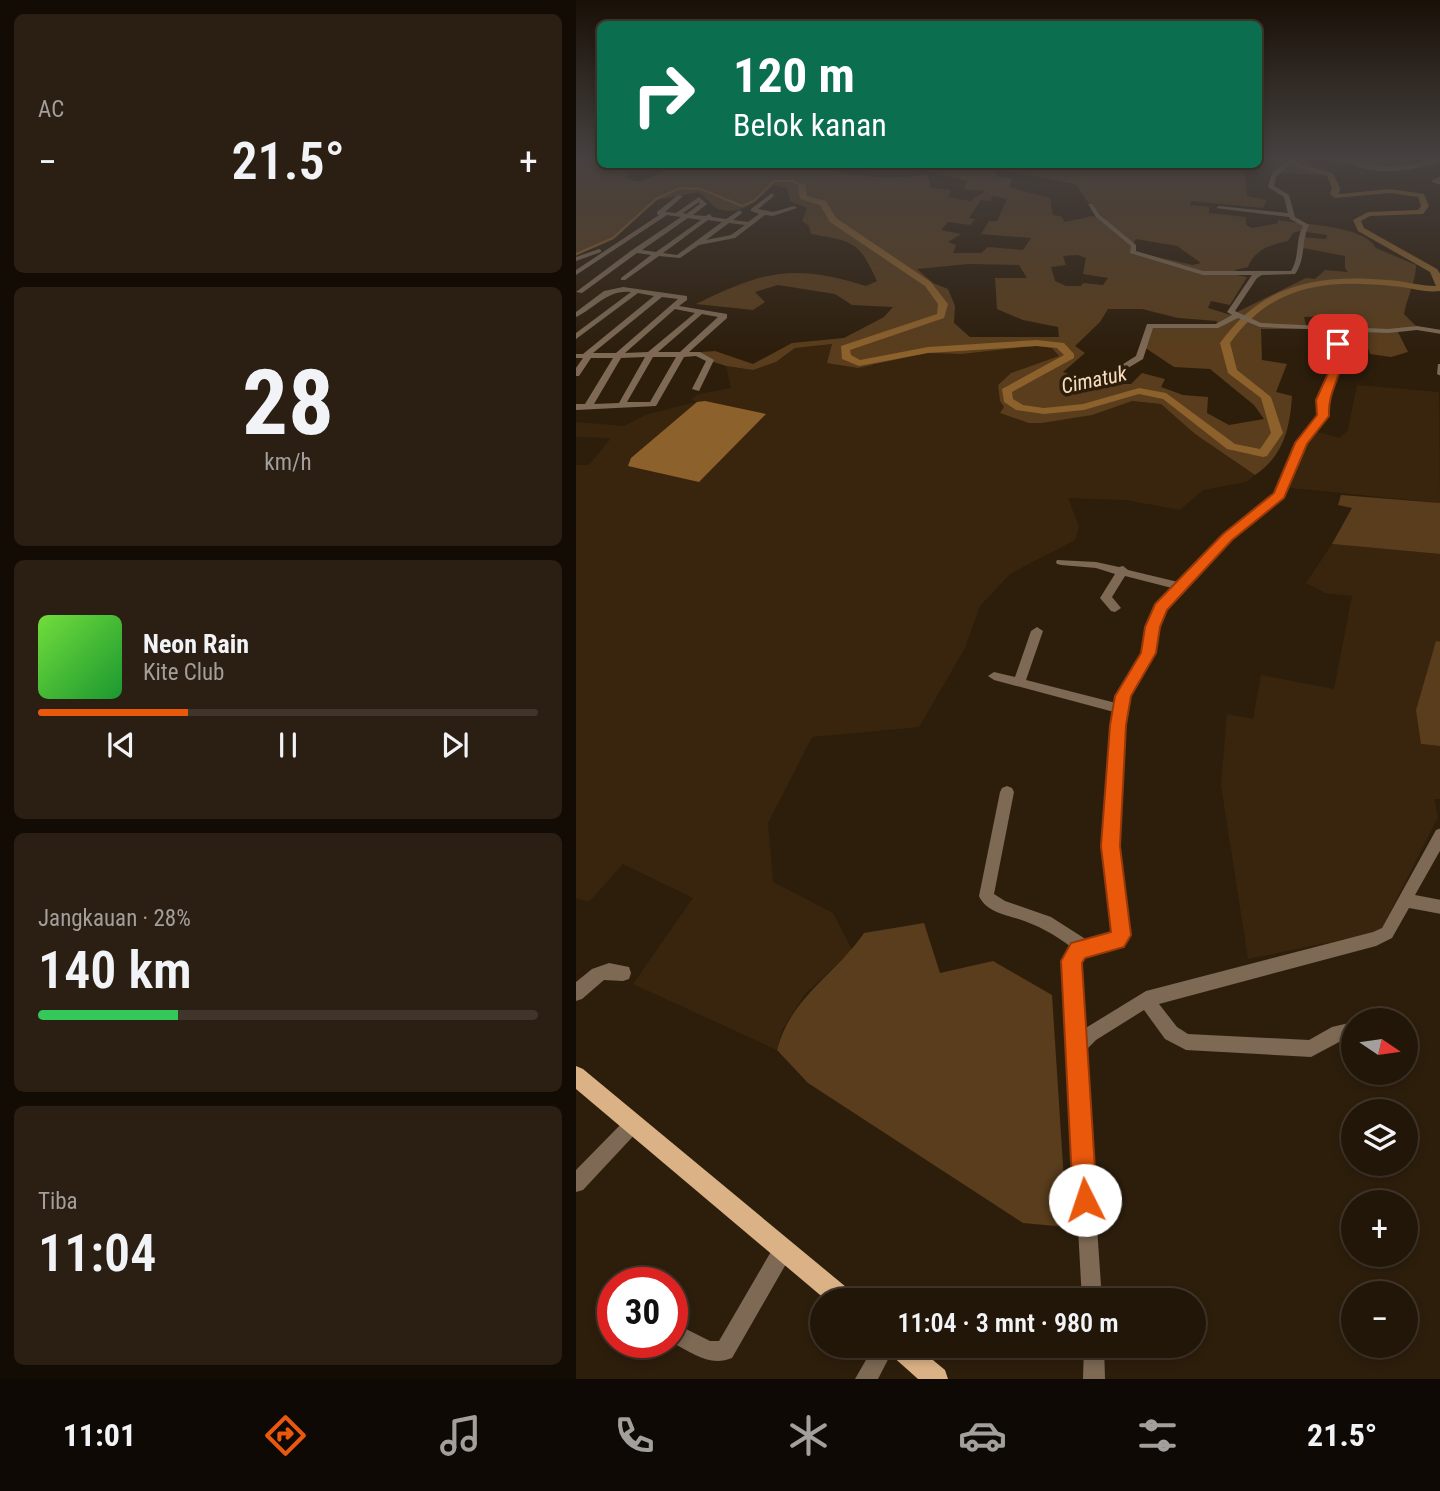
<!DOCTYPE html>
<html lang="id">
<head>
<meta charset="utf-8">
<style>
	:root { --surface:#221609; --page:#2a1f12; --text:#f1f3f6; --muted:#a29f9c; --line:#3f352a; --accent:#ea580c }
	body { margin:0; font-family:"Roboto Condensed",sans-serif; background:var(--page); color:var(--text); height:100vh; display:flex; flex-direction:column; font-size:26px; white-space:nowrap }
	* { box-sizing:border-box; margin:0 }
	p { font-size:23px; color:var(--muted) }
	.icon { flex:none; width:38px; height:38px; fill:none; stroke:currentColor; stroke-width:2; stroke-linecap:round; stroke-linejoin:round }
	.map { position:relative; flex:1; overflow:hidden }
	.details { display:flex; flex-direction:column; gap:14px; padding:14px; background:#130c05; width:576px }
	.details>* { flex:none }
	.top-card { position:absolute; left:21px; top:21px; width:665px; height:147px; border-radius:10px; box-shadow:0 4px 10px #0003,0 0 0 2px var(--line); background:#0b6e4f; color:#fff; overflow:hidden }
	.needle { width:46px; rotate:103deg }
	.buttons { position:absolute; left:765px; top:1008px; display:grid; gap:14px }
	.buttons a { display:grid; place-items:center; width:77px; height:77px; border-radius:50%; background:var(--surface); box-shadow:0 4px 10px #0003,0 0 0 2px var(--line); font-size:35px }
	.speed { position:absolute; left:21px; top:1267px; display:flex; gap:14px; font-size:35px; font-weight:700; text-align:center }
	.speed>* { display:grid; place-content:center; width:91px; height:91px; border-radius:50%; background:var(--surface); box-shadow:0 4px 10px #0003,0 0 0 2px var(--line); line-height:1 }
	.speed .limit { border:10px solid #d22; background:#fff; color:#111 }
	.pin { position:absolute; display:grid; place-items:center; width:60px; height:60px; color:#fff; margin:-30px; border-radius:14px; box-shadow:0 4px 10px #0006 }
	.me { position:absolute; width:77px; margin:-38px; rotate:356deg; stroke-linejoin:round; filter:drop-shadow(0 0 5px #0008) }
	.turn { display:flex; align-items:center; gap:24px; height:147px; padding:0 21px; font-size:32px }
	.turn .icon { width:91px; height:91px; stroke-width:2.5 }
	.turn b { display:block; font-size:49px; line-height:60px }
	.big { font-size:52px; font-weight:600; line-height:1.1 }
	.details .card { flex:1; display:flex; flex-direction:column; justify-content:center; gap:10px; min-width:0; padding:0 24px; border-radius:10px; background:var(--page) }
	.details .dial { align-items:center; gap:0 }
	.dial b { font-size:91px; line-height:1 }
	.song { display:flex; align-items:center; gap:21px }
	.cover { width:84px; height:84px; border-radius:10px; background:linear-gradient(135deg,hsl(100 70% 55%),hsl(130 70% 35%)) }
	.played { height:7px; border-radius:4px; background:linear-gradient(90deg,var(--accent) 30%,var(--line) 30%) }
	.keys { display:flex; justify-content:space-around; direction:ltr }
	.heat { display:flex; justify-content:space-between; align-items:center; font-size:38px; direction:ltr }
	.charge { height:10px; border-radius:5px; background:linear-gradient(90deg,#34c759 28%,var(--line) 0) }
	.trip { position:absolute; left:234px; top:1288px; width:396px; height:70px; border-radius:35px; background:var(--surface); box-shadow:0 4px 10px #0003,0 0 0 2px var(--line); font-weight:600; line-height:70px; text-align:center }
	.tabs { display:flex; height:112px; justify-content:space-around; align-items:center; background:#0e0904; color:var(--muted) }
	.tabs .icon { width:49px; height:49px }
	.tabs .current { color:var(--accent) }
	.tabs b { font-size:32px; color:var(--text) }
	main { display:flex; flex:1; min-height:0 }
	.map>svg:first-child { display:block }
</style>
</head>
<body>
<main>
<section class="details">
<div class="card"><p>AC</p>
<div class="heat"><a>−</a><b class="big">21.5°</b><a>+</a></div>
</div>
<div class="card dial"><b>28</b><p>km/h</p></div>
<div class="card">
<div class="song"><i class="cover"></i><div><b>Neon Rain</b><p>Kite Club</p></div></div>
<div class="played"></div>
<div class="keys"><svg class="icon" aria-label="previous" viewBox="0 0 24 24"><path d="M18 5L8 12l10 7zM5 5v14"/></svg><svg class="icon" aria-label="pause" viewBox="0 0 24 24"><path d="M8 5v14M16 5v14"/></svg><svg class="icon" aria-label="next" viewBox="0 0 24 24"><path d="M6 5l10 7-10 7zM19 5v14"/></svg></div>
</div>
<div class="card"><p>Jangkauan · 28%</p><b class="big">140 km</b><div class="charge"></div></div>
<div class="card"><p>Tiba</p><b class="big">11:04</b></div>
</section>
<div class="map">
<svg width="865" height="1379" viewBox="0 0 865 1379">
	<rect width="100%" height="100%" fill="#2d1e0c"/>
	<g fill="#39250d">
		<path d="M257 344 298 366 321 358 350 353 386 354 459 346 477 348 483 356 435 373 422 385 424 401 428 407 425 413 466 423 556 401 585 404 619 434 679 475 670 482 627 490 604 510 550 500 492 498 503 527 499 540 434 574 404 606 389 648 343 727 236 737 192 823 197 882 257 913 276 950 229 994 206 1030 201 1050 57 984 117 898 47 864 13 902 0 898V465H13L35 438 0 437V422L48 426 69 415 120 402 115 399 123 394 155 388 150 366 177 370 200 362 219 348Z"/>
		<path d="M781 385 863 392 864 503 706 487 735 430 764 438 772 430Z"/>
		<path d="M756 544 864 554V642H860L845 744 864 746V799H858L862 817 804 932 672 959 645 785 651 714 677 719 685 675 758 689 776 596 749 593 730 583Z"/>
	</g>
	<g fill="#593d1c" fill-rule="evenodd">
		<path d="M24 157V164L42 165 53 171 49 178 63 182 87 172V164H242L238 166 274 174 309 178 352 175 354 188 375 190 372 197 394 201 409 191 387 189 392 181 350 171 355 165H458C467 171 470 172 480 166L494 168 498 164 620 169 621 166 668 165 671 196 691 200 687 208 615 201 614 205 633 207V213L670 217V225L676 228 702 223V220C728 225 788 225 800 248L840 265C840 282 831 297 828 314L840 326 822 332 832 352 815 357 794 354 790 343 766 341 761 330H784C772 310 748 316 728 317L731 329H685L686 360 711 364 700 392 716 396C714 429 707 456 679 475L619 434 585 404 556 401 516 415 466 423H453L424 413 428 407 424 401 422 385 435 373 483 356 476 348 459 346 386 354 350 353 282 368 251 363 256 344 219 348 200 362 177 370 150 366 111 353 139 351 177 364 216 343 268 338 308 317 317 307 276 305 259 294 202 285 179 292 189 302 177 310 120 304C188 271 217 263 290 286L301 281C282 240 278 242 235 234L233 226 226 221 231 208 214 201 211 188 197 185C184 199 165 217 143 209 135 206 130 196 122 192L81 200 38 239 0 256V158ZM421 169 500 184 510 200 528 218 516 216 489 222 485 216 477 215 474 198 433 187 436 179 419 176ZM417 196 431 199 421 221H413L405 234 455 238 447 250 412 247 405 253H377L380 245 372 242 385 234 365 230 372 222 394 225 400 219 393 218 405 200 414 201ZM724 231 751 235 750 239 727 237V248L769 256V268L772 272 749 270 739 279 730 278 655 315 632 308 635 301 654 305 671 277 660 275 659 270 672 267C679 249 694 245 712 241L717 233ZM560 239 601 246 625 263 617 265 554 251ZM502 255 510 258 507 274 532 278 527 285 507 283 505 286H490L479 281 475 267 490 265 487 256ZM392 264 443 265 451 278H419L421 309 447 320 482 327 483 337H394L378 323 379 306 372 289 357 283 341 269ZM532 309H566L602 318 641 321 640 328 579 326 571 329 568 347 598 367 634 369 678 405 688 419 653 425 631 413 632 397 607 395 585 387 589 379 566 373 555 384H522L487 372 509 353 499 346 524 322Z"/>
		<path d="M682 157H726L738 167 753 170 744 175 696 172 701 161Z"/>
		<path d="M750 157H848L822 168 784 163 764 165Z"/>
		<path d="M765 495 864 503V554L756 544 776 508 762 505Z"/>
		<path d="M860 641 865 642 864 746 845 744 840 710Z"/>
		<path d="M348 923 364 973 417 961 476 995 491 1227 447 1223 232 1083 201 1050C214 998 259 975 288 933Z"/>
	</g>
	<path fill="#8c612c" d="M129 401 190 414 123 482 52 466 55 458 121 402Z"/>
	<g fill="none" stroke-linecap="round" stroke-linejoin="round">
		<path stroke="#8c612c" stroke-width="2" d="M0 254 37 238 80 199 104 188 125 189 166 206 178 201 198 181H217L226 186"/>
		<g fill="#8c612c" fill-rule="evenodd">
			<path d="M711 157H718L722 164 757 173 764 188 763 194 814 189 848 194 853 206 847 214 794 216 785 221 788 228 861 269 865 275V291C848 293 833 287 816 286 749 279 696 285 654 343L661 370 695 397 707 433 691 456 687 457 651 449 587 399 563 394 508 410 468 414 440 410 428 402 426 389 488 355 481 348 461 346 352 353 283 366 266 359 265 346 361 314 362 304 349 286 254 222 244 205 224 199 222 186 229 184 231 196 250 201 260 218 355 282 372 304 368 318 274 350 275 355 284 360 352 347 461 340 488 343 498 354V358L436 392 437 399 447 405 468 408 507 404 563 388 590 393 659 444 684 449 695 433 685 398 652 373 644 343C687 283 742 274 812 280 828 281 844 286 860 286L854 272 782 231 777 220 792 212 842 210 845 206 842 197 814 193 759 198 754 194 756 188 751 176 718 166Z"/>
			<path d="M762 157 814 167 838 164 861 157H865V161C831 173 793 178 762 157Z"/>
		</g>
		<g fill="#7d6954" fill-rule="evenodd">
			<path d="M706 157H712L715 163 700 177 698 186 713 195 719 217 733 225C725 241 730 259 719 274L686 275 681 278 659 311 685 323 812 329 841 326 865 330V334L841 330 812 333 763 331 766 354 754 393 751 416 729 444 704 500 655 539 589 610 582 627 579 653 553 696 548 725 541 846 553 935 546 945 507 956 503 963 508 1029 570 991 797 932 806 928 860 830 865 828V849L839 895 865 900V914L833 908 816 938 800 946 583 1004 601 1027 612 1034 733 1040 756 1027 777 1022V1038L765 1041 735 1057 610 1050 589 1039 568 1010 520 1040 509 1051 526 1300H506L487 961 495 947C482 937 467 928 451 922 434 915 411 914 403 896L424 792 426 788 431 786 436 788 438 792 418 894 429 901 475 917 511 940 537 933 527 846 538 712 418 680 412 676 418 672 439 677 455 631 461 627 467 631 450 680 540 703 543 693 567 653 570 627 578 608 596 588 549 576 536 597 545 608 539 612 535 611 524 598 539 574 520 568 485 565 481 564 480 562 481 560 520 562 543 567 547 566 552 570 602 582 647 535 695 498 720 443 743 416 745 393 758 354 756 330 684 327 662 318 642 328H577L567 359 527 383 520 381 560 356 571 324H640L656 315 651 312 676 275H627L554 253 555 246 520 217 512 204H516L524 215 560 245V251L627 271H715C724 257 719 240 727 226L714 219 713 217 640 208 643 206 712 213 708 197 692 187 695 175 709 163Z"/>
			<path d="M865 176V185L856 182V180Z"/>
			<path d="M196 193 198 196 182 209 197 212 218 206 221 208 197 216 189 215 159 238 123 245 104 258 83 256 49 280H45V278L75 255 61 253 6 293 0 292 56 250 105 217 91 215 0 275V270L83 215 81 214V212L102 195 107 196 89 212 100 213 123 197 131 204 117 215 129 216 134 214 136 217 150 219 164 210 166 213 157 220 172 222 183 214 175 211V209ZM123 202 124 204 110 214 107 213ZM112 218 125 220 80 252 66 250ZM132 220 146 222 101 255 87 253ZM153 223 169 225 155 235 130 240Z"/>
			<path d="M23 249 25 250V252L0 261V257Z"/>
			<path d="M47 287 111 296V300L103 306 151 314V318L113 352H124L138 360 123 391 116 389 130 361 120 356 108 357 80 406 0 410V404H9L37 358H15L3 376H0V368L7 358H0V354H7L78 296 62 293 0 339V333L55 292C32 289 19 308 0 317V312L28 291ZM86 297 102 299 40 353H17ZM99 309 119 313 72 352 49 353ZM126 314 142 317 104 352H82ZM69 357 43 403 18 404 45 358ZM77 357H100L74 402H51Z"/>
			<path d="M862 364H865V376L861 374Z"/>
			<path d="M33 963 53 967 55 973 53 979 47 981 28 980 6 999 0 1001V982L16 969Z"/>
			<path d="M56 1116 62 1119 65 1125 62 1131 7 1190 0 1192V1170L50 1119Z"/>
			<path d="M207 1240 214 1243 217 1250 214 1257 156 1358C134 1367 116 1353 97 1343V1329L104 1326 134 1341H143L200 1243Z"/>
			<path d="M298 1346H319L302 1379H279Z"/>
			<path d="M508 1346H528L529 1379H507Z"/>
		</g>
		<g fill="#dbb286" fill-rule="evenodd">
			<path d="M0 1066 7 1069 276 1292 279 1300H250L0 1089Z"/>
			<path d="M310 1346H340L369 1370 372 1379H342L314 1354Z"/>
		</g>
	</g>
	<linearGradient id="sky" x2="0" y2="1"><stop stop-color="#191007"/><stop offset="0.45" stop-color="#464140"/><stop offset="1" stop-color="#464140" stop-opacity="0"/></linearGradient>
	<rect width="865" height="350" fill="url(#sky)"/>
	<path fill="#ea580c" stroke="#983908" stroke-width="2" d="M758 342 767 344C771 370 751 389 753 416L731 444 708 498 656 540 591 610 584 627 580 653 555 696 550 725 544 846 555 935 548 947 509 958 506 963 521 1200 518 1208 509 1212 500 1208 497 1200 485 961 495 943 535 932 525 846 534 725 539 696 565 653 569 627 579 604 647 534 698 493 719 443 741 415 740 400 759 358Z"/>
	<g text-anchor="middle" stroke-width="7" stroke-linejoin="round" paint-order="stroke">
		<g font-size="21" font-style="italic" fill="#f8dec1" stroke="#2d1e0c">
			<text transform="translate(518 380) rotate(-12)" y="7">Cimatuk</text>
		</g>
	</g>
</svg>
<div class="buttons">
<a><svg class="needle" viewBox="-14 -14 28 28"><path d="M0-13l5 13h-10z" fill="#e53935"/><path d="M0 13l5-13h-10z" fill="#a29f9c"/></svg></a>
<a><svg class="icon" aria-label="layers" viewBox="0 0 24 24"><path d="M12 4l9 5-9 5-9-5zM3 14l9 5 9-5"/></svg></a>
<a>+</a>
<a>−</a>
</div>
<div class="speed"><div class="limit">30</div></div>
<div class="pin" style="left:762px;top:344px;background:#d93025"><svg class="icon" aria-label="arrive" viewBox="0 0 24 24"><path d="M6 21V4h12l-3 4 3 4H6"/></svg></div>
<svg class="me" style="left:509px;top:1200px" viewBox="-20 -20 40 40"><circle r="19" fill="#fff"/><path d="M0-13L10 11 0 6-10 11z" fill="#ea580c"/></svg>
<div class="trip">11:04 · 3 mnt · 980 m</div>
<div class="top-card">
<div class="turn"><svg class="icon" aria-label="right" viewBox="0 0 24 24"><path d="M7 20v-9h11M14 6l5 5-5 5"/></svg><div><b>120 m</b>Belok kanan</div></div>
</div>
</div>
</main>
<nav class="tabs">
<b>11:01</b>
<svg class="icon current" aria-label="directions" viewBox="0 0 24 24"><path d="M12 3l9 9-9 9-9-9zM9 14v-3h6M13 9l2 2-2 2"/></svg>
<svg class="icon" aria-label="music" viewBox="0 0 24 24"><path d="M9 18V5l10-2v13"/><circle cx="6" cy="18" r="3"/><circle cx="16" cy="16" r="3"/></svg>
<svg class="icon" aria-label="phone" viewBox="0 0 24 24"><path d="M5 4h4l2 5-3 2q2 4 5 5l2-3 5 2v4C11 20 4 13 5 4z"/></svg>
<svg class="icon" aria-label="climate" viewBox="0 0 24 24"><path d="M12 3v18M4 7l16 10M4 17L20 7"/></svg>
<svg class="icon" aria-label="car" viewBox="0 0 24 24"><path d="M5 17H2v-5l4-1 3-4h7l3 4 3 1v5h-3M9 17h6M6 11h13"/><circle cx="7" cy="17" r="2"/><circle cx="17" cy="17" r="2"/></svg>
<svg class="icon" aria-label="filters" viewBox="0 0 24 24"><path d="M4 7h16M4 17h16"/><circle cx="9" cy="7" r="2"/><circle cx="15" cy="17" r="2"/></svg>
<b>21.5°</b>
</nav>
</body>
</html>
